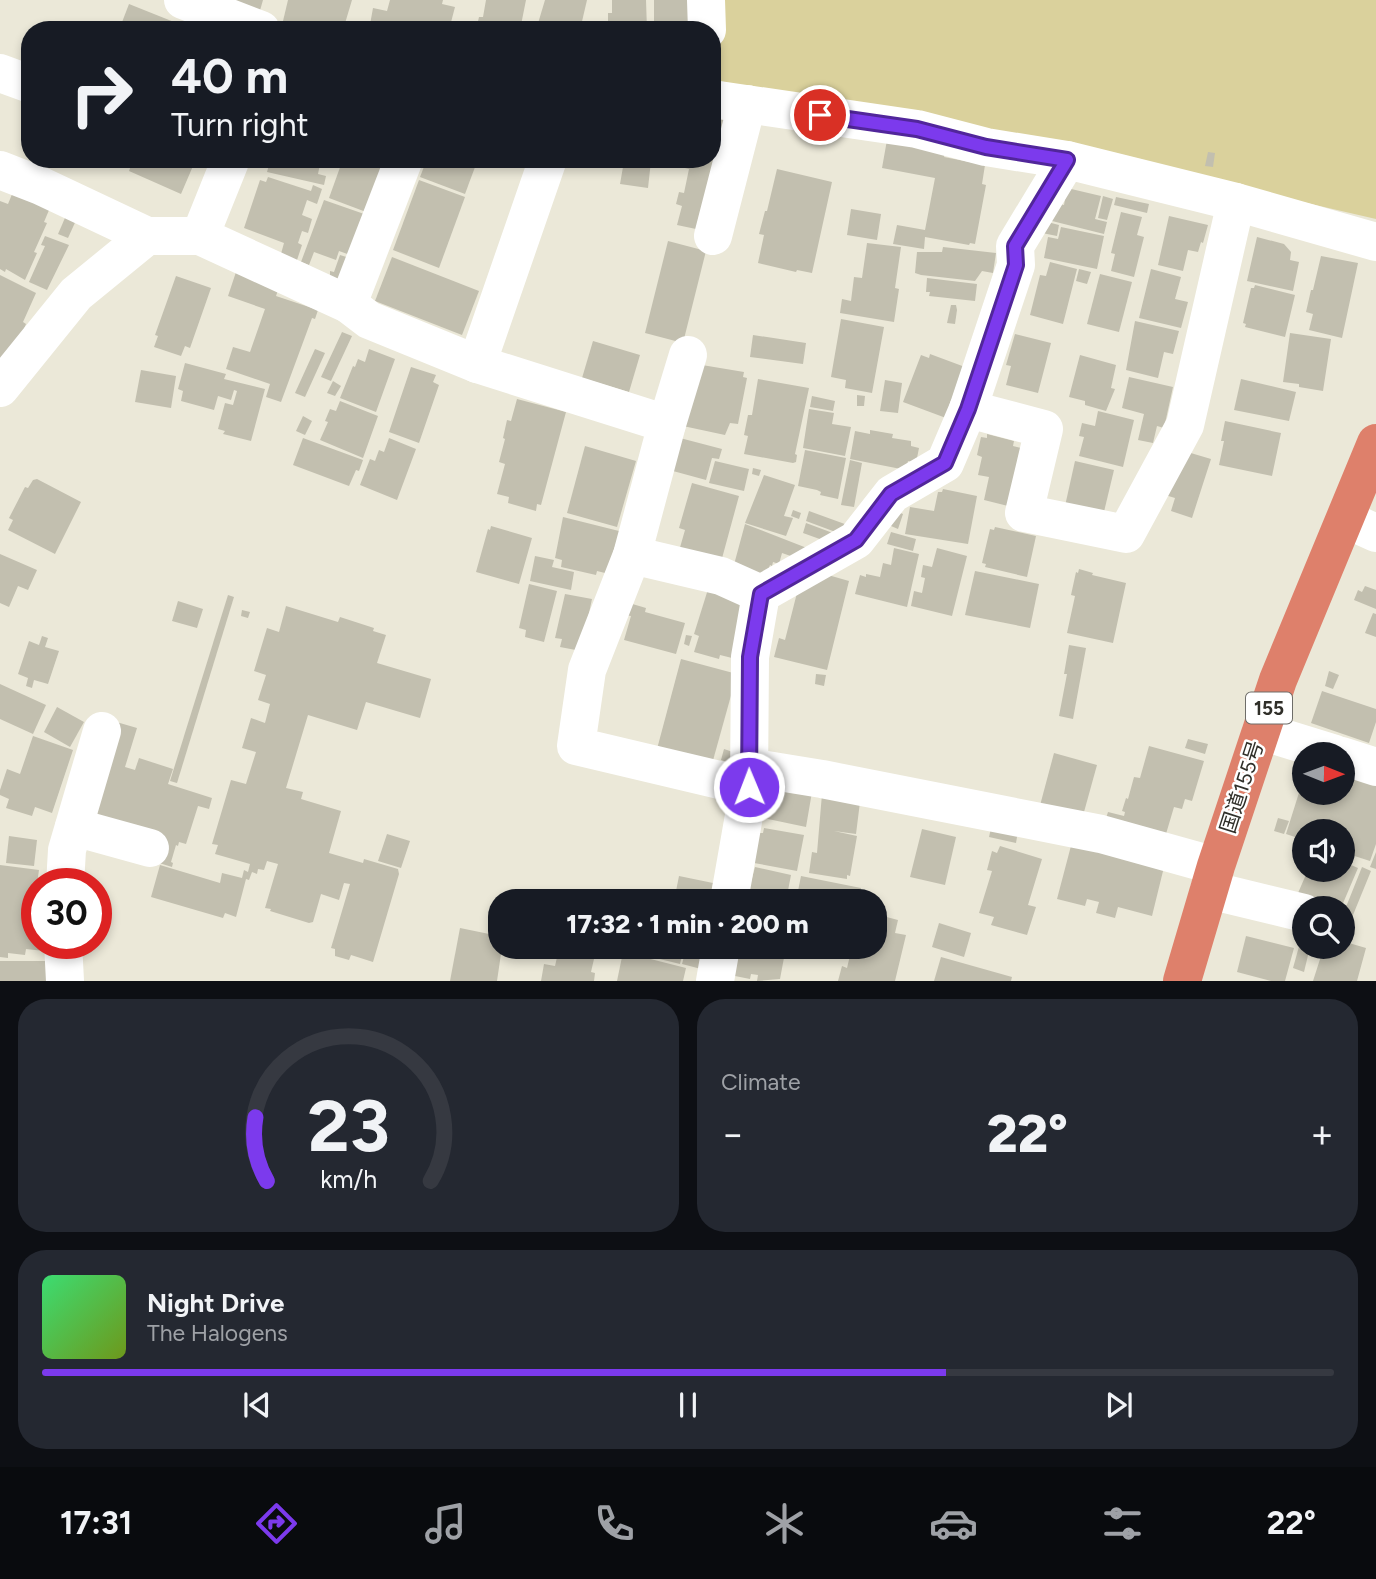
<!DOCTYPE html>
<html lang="en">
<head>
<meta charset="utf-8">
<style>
	:root { --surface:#171b24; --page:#242831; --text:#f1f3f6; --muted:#9ea1a6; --line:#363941; --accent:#7c3aed }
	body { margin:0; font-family:Figtree,"Noto Sans JP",sans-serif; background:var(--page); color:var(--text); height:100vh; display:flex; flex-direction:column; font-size:26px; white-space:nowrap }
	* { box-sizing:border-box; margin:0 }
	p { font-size:23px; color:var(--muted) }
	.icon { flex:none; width:38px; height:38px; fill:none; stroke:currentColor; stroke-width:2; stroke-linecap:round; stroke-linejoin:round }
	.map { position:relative; height:981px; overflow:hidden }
	.side { display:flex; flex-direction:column; gap:18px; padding:18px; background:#0d0f14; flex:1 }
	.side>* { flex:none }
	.banner { position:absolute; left:21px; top:21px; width:700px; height:147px; border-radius:28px; box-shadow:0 4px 10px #0003; background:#171b24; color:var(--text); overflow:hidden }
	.needle { width:46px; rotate:91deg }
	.fabs { position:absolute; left:1292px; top:742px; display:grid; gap:14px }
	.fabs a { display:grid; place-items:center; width:63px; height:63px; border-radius:50%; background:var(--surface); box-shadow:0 4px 10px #0003; font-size:35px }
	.speed { position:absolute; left:21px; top:868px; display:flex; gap:14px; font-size:35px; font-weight:700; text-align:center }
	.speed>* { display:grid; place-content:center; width:91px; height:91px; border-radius:50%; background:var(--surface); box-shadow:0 4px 10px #0003; line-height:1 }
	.speed .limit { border:10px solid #d22; background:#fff; color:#111 }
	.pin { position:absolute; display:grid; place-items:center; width:60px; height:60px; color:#fff; margin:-30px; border:4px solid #fff; border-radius:50%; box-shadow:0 2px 7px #0007 }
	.me { position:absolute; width:77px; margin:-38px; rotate:359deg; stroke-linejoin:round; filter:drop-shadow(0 0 5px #0008) }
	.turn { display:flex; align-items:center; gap:24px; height:147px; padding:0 35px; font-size:32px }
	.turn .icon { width:91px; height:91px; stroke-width:2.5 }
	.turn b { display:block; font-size:49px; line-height:60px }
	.big { font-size:52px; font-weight:800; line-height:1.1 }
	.side .card { flex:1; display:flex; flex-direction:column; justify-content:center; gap:10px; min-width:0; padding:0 24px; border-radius:28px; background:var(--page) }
	.side .dial { align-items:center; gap:0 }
	.dial svg { height:182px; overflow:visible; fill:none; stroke:var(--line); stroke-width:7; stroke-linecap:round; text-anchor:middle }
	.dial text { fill:var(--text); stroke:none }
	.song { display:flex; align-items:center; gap:21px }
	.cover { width:84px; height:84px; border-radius:10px; background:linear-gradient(135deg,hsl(140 70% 55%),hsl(80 70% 35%)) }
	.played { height:7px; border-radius:4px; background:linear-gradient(90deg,var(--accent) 70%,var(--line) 70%) }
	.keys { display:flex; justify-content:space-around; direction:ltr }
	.heat { display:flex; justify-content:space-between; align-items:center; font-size:38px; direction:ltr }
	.side .tiles { flex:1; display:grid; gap:18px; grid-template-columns:1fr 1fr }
	.card:last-child { grid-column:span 2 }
	.trip { position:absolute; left:488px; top:889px; width:399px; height:70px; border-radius:28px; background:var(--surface); box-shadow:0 4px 10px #0003; font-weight:800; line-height:70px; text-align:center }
	.dock { display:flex; height:112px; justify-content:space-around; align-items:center; background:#090b0e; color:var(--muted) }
	.dock .icon { width:49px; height:49px }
	.dock .current { color:var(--accent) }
	.dock b { font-size:32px; color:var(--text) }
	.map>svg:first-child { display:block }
</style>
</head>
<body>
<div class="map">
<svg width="1376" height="981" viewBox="0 0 1376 981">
	<rect width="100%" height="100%" fill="#ebe8d8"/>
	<path fill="#dad19c" d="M714 0H1376V219L1072 149 714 80Z"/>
	<g fill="#c2bfaf">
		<path d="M220 0H263L259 14Z"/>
		<path d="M288 0H352L343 30H319L283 21Z"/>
		<path d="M390 0H443L442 4 455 7 450 26 446 25 445 30H369L373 8 387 11Z"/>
		<path d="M486 0H526L520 30H476L479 17H483Z"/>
		<path d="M545 0H587L580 30H536Z"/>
		<path d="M612 0H646L647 30 608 28V13H612Z"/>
		<rect x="654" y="0" width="40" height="30"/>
		<path d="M129 4 174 22 171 30H119Z"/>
		<path d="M712 117 736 123 696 229 677 225 682 206 676 204 679 192 684 193 689 169 685 168 686 159H712Z"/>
		<path d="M887 140 946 151 944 157 985 165 982 184 986 185 975 244 970 243 969 245 925 237 924 249 893 244 897 225 925 230 935 178 882 168Z"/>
		<path d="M1208 152 1215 153 1213 167 1205 166Z"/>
		<path d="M130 159H196L181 194 129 171 132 163 128 162Z"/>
		<path d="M254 159H321L318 174 326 176 324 185 267 172 269 165 253 162Z"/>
		<path d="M343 159H393L374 215 329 198Z"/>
		<path d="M427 159H478L465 194 420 177Z"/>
		<path d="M607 159H662L661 163 651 161 648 188 620 184 623 167 606 165Z"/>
		<path d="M777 169 832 182 812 273 797 270 796 272 758 263 764 235 759 234 765 211H767Z"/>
		<path d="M268 177 311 191 313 185 322 189 317 204 307 200 302 215 312 219 308 233 302 231 298 243 302 245 295 266 279 261 284 243 244 228 260 180 266 182Z"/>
		<path d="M419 180 465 197 439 268 393 250Z"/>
		<path d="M15 187 52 203 44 222 47 223 34 252 37 253 25 280 6 269 5 272 0 269V201L8 204Z"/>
		<path d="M1067 188 1101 196 1095 219 1107 222 1104 234 1048 220 1052 202 1064 205Z"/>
		<path d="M1103 196 1113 199 1107 220 1098 218Z"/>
		<path d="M1116 197 1149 204 1147 213 1114 205Z"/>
		<path d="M324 200 367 215 353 256 339 251 336 260 314 252 309 265 301 262Z"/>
		<path d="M851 209 881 214 877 240 847 235Z"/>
		<path d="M68 211 78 216 68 238 58 234Z"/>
		<path d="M1121 212 1142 217 1137 235 1144 237 1134 277 1111 271 1115 254 1111 253Z"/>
		<path d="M1169 216 1208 225 1203 243 1201 242 1198 252 1188 250 1183 271 1158 265Z"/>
		<path d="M1040 220 1059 225 1057 236 1037 232Z"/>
		<path d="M1061 227 1104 236 1097 269 1044 258 1048 237 1058 239Z"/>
		<path d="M45 236 69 245 47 290 29 282 45 246 41 245Z"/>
		<path d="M1257 237 1284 244 1291 252 1290 260 1299 262 1293 291 1247 281Z"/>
		<path d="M668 241 706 251 683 343 645 333Z"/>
		<path d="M867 243 901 247 895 288 899 289 894 322 840 313 842 299 851 301 854 277 862 278Z"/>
		<path d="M943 247 996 253 993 273 982 271 975 281 921 275 915 273 917 252H942Z"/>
		<path d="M340 255 356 260 348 283 330 277V271L334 272Z"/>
		<path d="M1321 256 1358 263 1342 338 1309 330 1313 314 1306 312 1311 290H1313Z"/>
		<path d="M392 257 479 291 462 335 375 301Z"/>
		<path d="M1050 262 1077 269 1063 324 1030 315 1040 275 1046 276Z"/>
		<path d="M237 269 279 287 276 296 318 310 315 319 312 318 281 402 266 397 270 384 226 369 233 347 250 352 265 309 228 296Z"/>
		<path d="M1079 269 1091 272 1087 284 1076 281Z"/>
		<path d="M1151 269 1181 277 1175 299 1188 302 1181 328 1139 318Z"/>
		<path d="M1100 274 1132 282 1119 332 1087 324Z"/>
		<path d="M0 275 36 293 23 322 26 324 17 345 0 362Z"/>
		<path d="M176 276 211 288 190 348 185 346 181 356 154 347 158 336 155 335Z"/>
		<path d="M927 278 977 284 975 301 929 296 930 292H926Z"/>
		<path d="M1255 285 1295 295 1285 337 1245 327 1246 324 1243 323 1251 288H1254Z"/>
		<path d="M951 305H956L957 310 955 324 947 323Z"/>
		<path d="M841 319 884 327 872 393 845 388 846 380 831 377Z"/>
		<path d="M1135 321 1179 331 1173 354 1164 352 1158 378 1126 370Z"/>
		<path d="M342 332 352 336 331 381 321 377Z"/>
		<path d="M1290 333 1331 339 1323 391 1299 387V384L1283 382Z"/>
		<path d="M1015 334 1051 343 1038 393 1006 385 1011 366 1006 365Z"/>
		<path d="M753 335 806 343 803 364 750 357Z"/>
		<path d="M593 341 640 355 629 392 582 378Z"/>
		<path d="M315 349 325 353 305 397 295 393Z"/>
		<path d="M369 349 395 359 376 412 340 398 353 366 355 367 358 359 365 362Z"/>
		<path d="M930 354 965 367 946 418 903 402 921 355 929 358Z"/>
		<path d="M1080 355 1116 365 1111 388 1115 389 1106 411 1085 405V401L1069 397Z"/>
		<path d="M185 363 226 374 224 379 265 389 251 441 223 434 225 431 218 429 225 403 233 405 237 391 234 390 231 400 218 396 214 410 181 401 183 391 178 389Z"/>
		<path d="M702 365 744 372 743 377 747 378 738 424 730 423 725 435 683 426Z"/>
		<path d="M411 367 436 375 433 382 439 385 419 443 389 432Z"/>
		<path d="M141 370 176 376 171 408 135 402Z"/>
		<path d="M1129 377 1173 387 1164 428 1157 426 1153 443 1138 440 1144 414 1122 408Z"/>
		<path d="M758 379 809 388 795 454 797 455 796 462 793 463 744 454 748 436 744 435 748 415H752Z"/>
		<path d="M1241 379 1296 392 1289 421 1234 410Z"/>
		<path d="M885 380 902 383 898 413 880 411Z"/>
		<path d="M333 381 341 386 335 396 327 393Z"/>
		<path d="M857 395 865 396 864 406H857Z"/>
		<path d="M812 396 835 401 833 411 810 407Z"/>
		<path d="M517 399 566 412 541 505 537 504 536 511 508 503 509 497 497 494 505 464 499 462 505 439 503 438 507 420 511 421Z"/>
		<path d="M340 401 378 416 363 458 320 440 328 422 325 421 330 409 336 411Z"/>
		<path d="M809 409 834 413 832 424 851 427 845 456 803 448Z"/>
		<path d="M1098 411 1134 420 1123 467 1079 456 1084 437 1079 436 1082 423 1095 426Z"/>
		<path d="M303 416 312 421 305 435 296 431Z"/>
		<path d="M1225 421 1281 433 1272 476 1219 465 1224 441H1221Z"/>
		<path d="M870 430 893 434 892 438 911 441V446L919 448 916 463 908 461 906 470 850 459 855 431 870 434Z"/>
		<path d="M987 434 1014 441 1013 446 1021 448 1008 506 984 500 989 477 978 475 982 457 977 455 981 437 987 438Z"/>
		<path d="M303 438 363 460 359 471 356 470 349 486 293 465Z"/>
		<path d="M389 438 416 449 397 500 360 485 370 459 375 461 379 450 384 452Z"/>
		<path d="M680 438 722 449 719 459 712 458 706 480 673 471Z"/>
		<path d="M585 446 636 461 617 527 567 513Z"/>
		<path d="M805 450 846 458 838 499 820 495 821 492 817 490 798 486Z"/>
		<path d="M1184 451 1211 459 1192 518 1171 511 1175 498 1165 495Z"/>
		<path d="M850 460 862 463 854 507 841 505Z"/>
		<path d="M715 461 749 469 744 491 709 483Z"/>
		<path d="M1075 461 1114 470 1103 516 1065 506Z"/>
		<path d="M753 468 761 470 759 476 752 474Z"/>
		<path d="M764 475 795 485 784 516 793 518 786 536 745 523Z"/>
		<path d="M37 479 81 502 55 554 8 530 13 520 9 518 25 487 28 488 33 480Z"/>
		<path d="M692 483 739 496 721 562 679 551 685 530 679 528Z"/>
		<path d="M943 489 977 496 968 544 905 534 910 507 934 511 938 492H942Z"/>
		<path d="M890 509 903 514 898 529 884 523Z"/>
		<path d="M793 510 801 513 799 519 791 516Z"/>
		<path d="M809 511 853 527 849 537 806 521Z"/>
		<path d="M563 517 623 532 613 575 597 571 596 575 561 567 562 560 555 558Z"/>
		<path d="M806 523 849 539 839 546 803 533Z"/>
		<path d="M745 524 812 550 808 562 782 553 779 564 773 562 772 566 770 565 763 583 732 572Z"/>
		<path d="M491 526 532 538 519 584 476 572 488 529 490 530Z"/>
		<path d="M995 527 1036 536 1027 577 985 567 986 564 982 563 990 529 994 530Z"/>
		<path d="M891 532 916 539 913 551 887 544Z"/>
		<path d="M894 548 919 554 907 607 855 594 860 575 866 577V574L880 577 883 563 891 565Z"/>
		<path d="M937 548 967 556 952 616 911 606 914 591 922 593 925 578 921 577 923 565 932 567Z"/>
		<path d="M0 554 37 570 28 590 18 586 9 607 0 603Z"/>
		<path d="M535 556 554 560 552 567 574 572 571 590 530 581Z"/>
		<path d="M1079 569 1093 573 1092 575 1126 583 1113 643 1067 633 1075 596 1071 595 1076 572 1078 573Z"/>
		<path d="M975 571 1039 584 1030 628 965 615Z"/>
		<path d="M821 573 849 581 827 670 774 657 779 638 785 640 799 585Z"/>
		<path d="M529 584 557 591 544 642 525 637 526 630 519 628Z"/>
		<path d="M709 586 742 599 732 658 720 655 719 659 694 652 699 636 694 634Z"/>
		<path d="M1365 586 1376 590V609L1354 600 1358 590 1362 592Z"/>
		<path d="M565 594 592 599 581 651 560 647 562 639 555 638Z"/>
		<path d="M228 595 234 597 177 783 170 781Z"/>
		<path d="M178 601 203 609 197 628 172 621Z"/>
		<path d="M629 603 646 608 645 612 685 623 676 654 624 640 631 616 625 615Z"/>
		<path d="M286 606 338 622 340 617 374 628 373 631 386 635 377 663 431 679 420 718 366 702 357 730 308 715 286 788 303 792 301 799 341 811 329 853 363 863 364 859 398 869 399 874 373 962 351 955 349 960 335 956V949L331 948 350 884 344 883 339 900 321 894 313 922 309 923 270 911 271 909 265 908 278 864 267 861 264 870 258 869 257 874 252 872 249 880 246 879 236 917 225 913 223 918 151 897 160 865 220 883 222 873 242 878 244 870 248 872 250 864 215 854 218 845 212 844 231 780 246 784 256 752 242 748 251 718 265 723 270 704 258 700 266 675 254 671 267 628 279 632Z"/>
		<path d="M242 610 250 612 248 618 241 616Z"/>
		<path d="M1373 613 1376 614V637L1365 633Z"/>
		<path d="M686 635 692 636 689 646 684 644Z"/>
		<path d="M42 636 48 638 45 647 59 651 48 684 34 680 32 688 26 686 28 678 18 674 29 641 39 645Z"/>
		<path d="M1069 645 1086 648 1073 719 1059 716 1067 674H1064Z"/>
		<path d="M681 659 737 674 712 764 657 749Z"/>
		<path d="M1329 671 1339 675 1333 689 1325 686Z"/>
		<path d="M816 674 826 675 824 686 815 684Z"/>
		<path d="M0 684 46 705 33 734 0 719Z"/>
		<path d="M1322 691 1376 709V722L1369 743 1311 723Z"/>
		<path d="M57 707 84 722 70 747 44 732Z"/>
		<path d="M113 721 137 728 125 767 135 770 139 758 173 769 168 784 212 798 209 809 198 806 186 844 179 842 178 846 176 845 171 862 173 863 172 867 156 862 84 813Z"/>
		<path d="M33 736 73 750 52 813 35 807 32 816 6 808 9 799 0 795V790L7 769 20 774Z"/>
		<path d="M1188 739 1208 744 1205 754 1185 748Z"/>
		<path d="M1149 746 1204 761 1192 801 1185 799 1182 809 1174 807 1163 844 1103 828 1108 812 1124 816 1125 812 1122 811 1126 798 1128 799 1134 777 1140 778Z"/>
		<path d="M724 749 733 752 730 763 721 760Z"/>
		<path d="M1054 753 1097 765 1084 812 1038 813Z"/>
		<path d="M1342 770 1376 781V844L1370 861 1342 852V831H1304V840L1286 834 1303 780 1304 793H1342Z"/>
		<path d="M776 785 812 792 806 827 759 817 763 795 774 797Z"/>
		<path d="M822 794H861L856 834 834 831 857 836 850 876 847 875V879L809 873 812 852 817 853Z"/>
		<path d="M1278 818 1289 821 1284 834 1274 831Z"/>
		<path d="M993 819 1019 825 1016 843 989 837Z"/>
		<path d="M764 828 804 835 797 871 754 863 759 833H763Z"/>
		<path d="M922 829 956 837 945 885 910 877Z"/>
		<path d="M387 834 410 841 401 868 378 861Z"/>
		<path d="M9 836 37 840 34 866 6 863Z"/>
		<path d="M1072 842 1164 867 1152 916 1118 907 1115 918 1096 913 1099 902 1087 899 1085 906 1057 899Z"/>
		<path d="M1000 846 1042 859 1028 905 1036 907 1027 935 991 925 994 917 979 913 992 871 987 870 992 851 997 853Z"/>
		<path d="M1376 852V869L1370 867Z"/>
		<path d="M1342 861 1358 868 1341 908H1333L1298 893 1308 870H1342Z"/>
		<path d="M0 865 39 870 35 897 37 943H45L44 951 26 949 25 955 8 953V958L0 957Z"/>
		<path d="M755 867 791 875 786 901H746Z"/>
		<path d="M1362 867 1371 871 1353 915 1344 912Z"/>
		<path d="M679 876 713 883 709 901H674Z"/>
		<path d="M801 876 861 888 859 901H796Z"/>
		<path d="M875 914 898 920 895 933 906 935 895 981H838L842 966 847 968 852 947H875Z"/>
		<path d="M939 923 971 933 964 957 932 947Z"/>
		<path d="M460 928 499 936 502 947 497 981H450Z"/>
		<path d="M1303 932 1304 947H1310L1304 972 1293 968Z"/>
		<path d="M1246 936 1294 948 1285 981H1271L1237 972Z"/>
		<path d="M1342 941 1366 948 1357 981H1313L1321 956 1313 954 1316 947H1342Z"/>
		<path d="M532 947H561L560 953Z"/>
		<path d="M624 947H684L680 964 627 951Z"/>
		<path d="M730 947H786L780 979 757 981 758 975 751 974 750 979 725 974Z"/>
		<path d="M623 952 686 968 683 981H617Z"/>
		<path d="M558 953 594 959 591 972 595 973 594 981H541L544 964 555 966Z"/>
		<path d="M685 953 707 958 705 970 682 964Z"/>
		<path d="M941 957 1012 977 1011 981H934Z"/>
		<path d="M0 961H45L50 981H0Z"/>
	</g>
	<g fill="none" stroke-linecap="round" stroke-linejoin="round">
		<g stroke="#fff" stroke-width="38">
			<path d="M183 0 261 30"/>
			<path d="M706 0 707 30"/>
			<path d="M0 73 30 84"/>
			<path d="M712 99 917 129 986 147 1067 160 1236 202 1376 242"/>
			<path d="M0 170 41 186 147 236H200L231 159"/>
			<path d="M200 236 348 304 369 320 477 364 667 424 632 555 587 670 576 746 749 787"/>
			<path d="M713 236 747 104"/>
			<path d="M348 304 404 159"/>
			<path d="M477 364 548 159"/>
			<path d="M0 388 76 294 147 236"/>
			<path d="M968 409 1044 429 1024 513 1126 534 1185 425 1236 202"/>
			<path d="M667 424 688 355"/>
			<path d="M1345 519 1376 533"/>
			<path d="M632 555 721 576 761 594"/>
			<path d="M1261 731 1335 754"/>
			<path d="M1342 756 1376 767"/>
			<path d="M748 767 822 779 1101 834 1216 866"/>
			<path d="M74 827 150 848"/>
			<path d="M65 884 67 850 102 731"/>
			<path d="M1209 890 1304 913"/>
			<path d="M729 901 749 787 750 657 761 594 856 540 892 494 945 463 968 409 1016 265 1015 246 1067 160"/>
			<path d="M63 943 65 981"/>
			<path d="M715 981 721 947"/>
		</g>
		<path stroke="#de806b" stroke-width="38" d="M1182 981 1216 866 1278 680 1376 443"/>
	</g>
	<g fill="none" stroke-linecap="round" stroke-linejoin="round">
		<defs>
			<path id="route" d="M749 787 750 657 761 594 856 540 891 494 945 463 968 409 1016 265 1015 246 1067 160 986 147 917 129 820 115"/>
		</defs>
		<use href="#route" stroke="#51269a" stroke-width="18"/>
		<use href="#route" stroke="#7c3aed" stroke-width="12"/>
	</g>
	<g text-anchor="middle" stroke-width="5" stroke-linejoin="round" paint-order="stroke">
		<rect fill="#fff" stroke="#6e6d69" stroke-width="2" x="1246" y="692.5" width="46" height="31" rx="5"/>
		<g font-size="19" font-weight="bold" fill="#302f29">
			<text x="1269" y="715">155</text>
		</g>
		<g font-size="21" fill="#302f29" stroke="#fff">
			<text transform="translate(1242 787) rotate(-72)" y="7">国道155号</text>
		</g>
	</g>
</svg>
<div class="fabs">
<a><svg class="needle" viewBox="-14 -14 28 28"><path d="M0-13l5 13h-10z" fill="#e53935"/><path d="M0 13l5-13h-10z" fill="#9ea1a6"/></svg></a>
<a><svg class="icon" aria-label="sound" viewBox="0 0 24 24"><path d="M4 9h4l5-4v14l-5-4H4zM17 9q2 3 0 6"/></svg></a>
<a><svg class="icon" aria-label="search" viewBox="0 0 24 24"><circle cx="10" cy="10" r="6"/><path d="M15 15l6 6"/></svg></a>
</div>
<div class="speed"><div class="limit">30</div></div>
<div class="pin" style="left:820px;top:115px;background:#d93025"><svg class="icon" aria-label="arrive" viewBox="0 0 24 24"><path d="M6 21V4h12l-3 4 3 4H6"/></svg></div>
<svg class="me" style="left:749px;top:787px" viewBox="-20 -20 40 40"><circle r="17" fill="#7c3aed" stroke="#fff" stroke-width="3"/><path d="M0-11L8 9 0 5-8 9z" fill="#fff"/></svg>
<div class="trip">17:32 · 1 min · 200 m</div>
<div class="banner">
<div class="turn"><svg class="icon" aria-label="right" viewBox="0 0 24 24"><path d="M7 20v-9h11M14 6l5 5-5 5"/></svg><div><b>40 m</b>Turn right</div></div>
</div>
</div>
<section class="side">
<div class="tiles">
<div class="card dial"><svg viewBox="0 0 100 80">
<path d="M14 69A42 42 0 1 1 86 69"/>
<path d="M14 69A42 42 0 0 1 9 41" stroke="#7c3aed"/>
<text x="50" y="56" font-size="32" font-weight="700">23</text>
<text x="50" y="72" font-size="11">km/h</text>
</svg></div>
<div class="card"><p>Climate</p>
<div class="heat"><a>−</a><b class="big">22°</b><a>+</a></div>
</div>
<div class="card">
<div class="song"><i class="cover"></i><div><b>Night Drive</b><p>The Halogens</p></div></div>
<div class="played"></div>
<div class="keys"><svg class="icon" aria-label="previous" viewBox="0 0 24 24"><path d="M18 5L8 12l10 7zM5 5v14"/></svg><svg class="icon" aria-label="pause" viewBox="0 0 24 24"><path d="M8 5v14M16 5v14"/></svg><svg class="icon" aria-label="next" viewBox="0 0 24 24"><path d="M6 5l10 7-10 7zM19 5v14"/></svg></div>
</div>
</div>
</section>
<nav class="dock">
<b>17:31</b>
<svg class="icon current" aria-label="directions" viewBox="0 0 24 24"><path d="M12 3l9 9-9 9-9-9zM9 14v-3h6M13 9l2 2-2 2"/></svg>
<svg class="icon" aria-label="music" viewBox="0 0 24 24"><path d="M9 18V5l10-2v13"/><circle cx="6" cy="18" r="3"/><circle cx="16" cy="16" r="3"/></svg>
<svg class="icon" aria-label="phone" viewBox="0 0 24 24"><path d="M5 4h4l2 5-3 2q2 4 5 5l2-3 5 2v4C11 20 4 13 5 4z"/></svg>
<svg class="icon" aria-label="climate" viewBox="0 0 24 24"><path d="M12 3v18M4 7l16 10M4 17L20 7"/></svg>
<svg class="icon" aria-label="car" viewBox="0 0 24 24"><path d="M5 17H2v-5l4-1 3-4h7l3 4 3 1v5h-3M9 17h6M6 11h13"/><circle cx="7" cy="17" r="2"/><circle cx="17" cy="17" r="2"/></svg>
<svg class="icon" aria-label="filters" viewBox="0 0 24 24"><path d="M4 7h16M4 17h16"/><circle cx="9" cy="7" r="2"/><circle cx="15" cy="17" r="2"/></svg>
<b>22°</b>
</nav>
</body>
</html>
